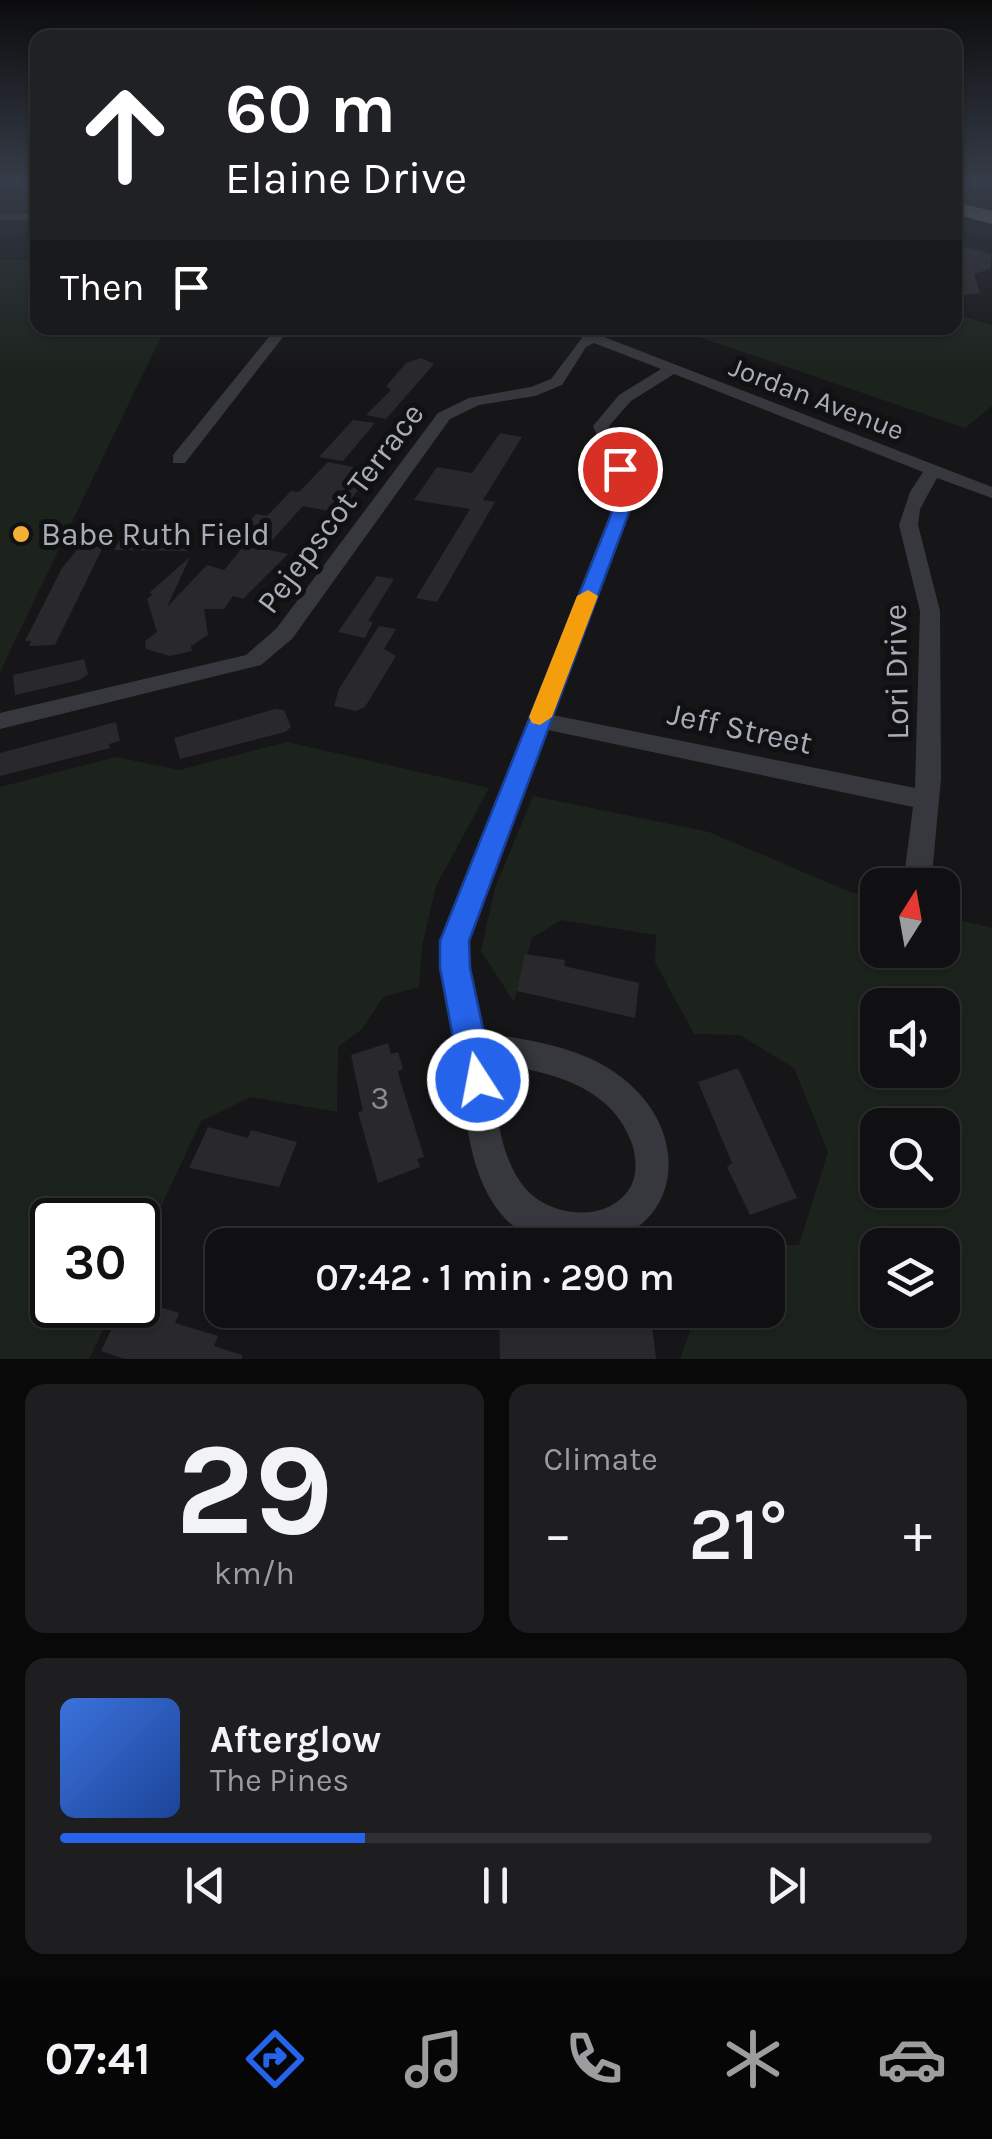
<!DOCTYPE html>
<html lang="en">
<head>
<meta charset="utf-8">
<style>
	:root { --surface:#101012; --page:#1e1e20; --text:#f1f3f6; --muted:#9c9d9f; --line:#303032; --accent:#2563eb }
	body { margin:0; font-family:Karla,sans-serif; background:var(--page); color:var(--text); height:100vh; display:flex; flex-direction:column; font-size:38px; white-space:nowrap }
	* { box-sizing:border-box; margin:0 }
	p { font-size:32px; color:var(--muted) }
	.icon { flex:none; width:55px; height:55px; fill:none; stroke:currentColor; stroke-width:2; stroke-linecap:round; stroke-linejoin:round }
	.map { position:relative; height:1359px; overflow:hidden }
	.drawer { display:flex; flex-direction:column; gap:25px; padding:25px; background:#09090a; flex:1 }
	.drawer>* { flex:none }
	.banner { position:absolute; left:30px; top:30px; width:932px; height:305px; border-radius:20px; box-shadow:0 2px 8px #0004,0 0 0 2px var(--line); background:#202124; color:#fff; overflow:hidden }
	.needle { width:65px; rotate:11deg }
	.fabs { position:absolute; left:860px; top:868px; display:grid; gap:20px }
	.fabs a { display:grid; place-items:center; width:100px; height:100px; border-radius:20px; background:var(--surface); box-shadow:0 2px 8px #0004,0 0 0 2px var(--line); font-size:50px }
	.speed { position:absolute; left:30px; top:1198px; display:flex; gap:20px; font-size:50px; font-weight:700; text-align:center }
	.speed>* { display:grid; place-content:center; width:130px; height:130px; border-radius:50%; background:var(--surface); box-shadow:0 2px 8px #0004,0 0 0 2px var(--line); line-height:1 }
	.speed .limit { border:5px solid #111; border-radius:15px; background:#fff; color:#111 }
	.pin { position:absolute; display:grid; place-items:center; width:85px; height:85px; color:#fff; margin:-42px; border:5px solid #fff; border-radius:50%; box-shadow:0 2px 10px #0007 }
	.me { position:absolute; width:110px; margin:-55px; rotate:349deg; stroke-linejoin:round; filter:drop-shadow(0 0 8px #0008) }
	.turn { display:flex; align-items:center; gap:35px; height:210px; padding:0 30px; font-size:45px }
	.turn .icon { width:130px; height:130px; stroke-width:2.5 }
	.turn b { display:block; font-size:70px; line-height:85px }
	.then { display:flex; align-items:center; height:95px; padding:0 30px; background:#0003; gap:20px; font-size:38px }
	.big { font-size:75px; font-weight:600; line-height:1.1 }
	.drawer .card { flex:1; display:flex; flex-direction:column; justify-content:center; gap:15px; min-width:0; padding:0 35px; border-radius:20px; background:var(--page) }
	.drawer .dial { align-items:center; gap:0 }
	.dial b { font-size:130px; line-height:1 }
	.song { display:flex; align-items:center; gap:30px }
	.cover { width:120px; height:120px; border-radius:15px; background:linear-gradient(135deg,hsl(220 70% 55%),hsl(220 70% 35%)) }
	.played { height:10px; border-radius:5px; background:linear-gradient(90deg,var(--accent) 35%,var(--line) 35%) }
	.keys { display:flex; justify-content:space-around; direction:ltr }
	.heat { display:flex; justify-content:space-between; align-items:center; font-size:55px; direction:ltr }
	.drawer .tiles { flex:1; display:grid; gap:25px; grid-template-columns:1fr 1fr }
	.card:last-child { grid-column:span 2 }
	.trip { position:absolute; left:205px; top:1228px; width:580px; height:100px; border-radius:20px; background:var(--surface); box-shadow:0 2px 8px #0004,0 0 0 2px var(--line); font-weight:600; line-height:100px; text-align:center }
	.menu { display:flex; height:160px; justify-content:space-around; align-items:center; background:#060607; color:var(--muted) }
	.menu .icon { width:70px; height:70px }
	.menu .on { color:var(--accent) }
	.menu b { font-size:45px; color:var(--text) }
	.map>svg:first-child { display:block }
</style>
</head>
<body>
<div class="map">
<svg width="992" height="1359" viewBox="0 0 992 1359">
	<rect width="100%" height="100%" fill="#161618"/>
	<g fill="#1c231d" fill-rule="evenodd">
		<path d="M0 260H37L38 328H165L0 672Z"/>
		<path d="M955 314 992 325V406L965 428 673 328H955Z"/>
		<path d="M287 742 489 788 436 886 422 946 419 987 383 997 362 1029 338 1047 337 1112 251 1097 201 1121 138 1256V1220H52V1305H115L89 1359H0V787L116 757 179 770Z"/>
		<path d="M533 796 709 832 850 892 877 899 878 950H942L943 916 992 928V1359H680L692 1326 684 1310H768V1245H697H799L828 1152 794 1068 740 1035 694 1034 655 962 656 935 561 920 532 938 514 1002 481 951 495 888ZM878 1005H942V1070H878ZM878 1125H942V1190H878ZM878 1245H942V1310H878Z"/>
	</g>
	<g fill="#29292c">
		<path d="M955 244 992 254 990 269 974 274 980 293 955 296Z"/>
		<path d="M421 358 434 364 386 419 366 415 391 390 386 386 406 363Z"/>
		<path d="M353 420 375 423 343 461 319 457Z"/>
		<path d="M500 433 522 437 483 500 495 502 437 602 416 598 470 509 414 500 437 467 472 473Z"/>
		<path d="M328 462 374 471 339 513 303 506 264 549 288 554 243 599 233 596 224 609H204L208 635 191 646 192 651 170 656 146 649 145 641 157 632 147 599 153 594 149 593 190 557 167 607 207 565 224 570 253 535 239 532 256 514 267 516 291 491 299 492Z"/>
		<path d="M123 534H157L193 535 187 551 114 550Z"/>
		<path d="M85 540 106 541 55 645 29 646 31 641H25L62 568Z"/>
		<path d="M377 576 394 579 368 621 373 622 365 638 338 632Z"/>
		<path d="M379 626 396 629 384 649 396 656 365 707 356 711 334 706 339 689Z"/>
		<path d="M84 659 88 674 80 680 15 695 13 675Z"/>
		<path d="M275 709 284 710 291 727 285 732 180 759 174 738Z"/>
		<path d="M116 722 120 741 109 744 110 748 0 776V753Z"/>
		<path d="M525 954 565 960 564 966 639 983 635 1018 517 991Z"/>
		<path d="M388 1043 391 1054 398 1052 403 1069 398 1071 401 1083 424 1157 417 1159 420 1167 378 1183 358 1112 363 1111 351 1055Z"/>
		<path d="M738 1068 797 1198 750 1215 727 1167 732 1163 698 1082Z"/>
		<path d="M208 1127 248 1138 251 1130 297 1142 279 1187 189 1168Z"/>
		<path d="M138 1300 179 1313 175 1323 218 1336 214 1346 242 1355V1359H125L101 1351 123 1305H138Z"/>
		<path d="M550 1313 551 1322 599 1320 602 1327 652 1325 656 1359H500L499 1314Z"/>
	</g>
	<g fill="none" stroke-linecap="round" stroke-linejoin="round">
		<g fill="#37383d" fill-rule="evenodd">
			<rect x="0" y="214" width="38" height="6"/>
			<path d="M276 328H290L185 463H173V455Z"/>
			<path d="M562 328H580L592 332 601 328H617L604 337 992 487V498L937 478 920 509 918 525 940 611 941 779 931 885H903L913 807 548 730 468 941 470 968 485 1033C531 1040 584 1048 621 1077 698 1135 681 1245 575 1245 548 1245 519 1236 501 1214 464 1169 466 1100 456 1046 450 1011 440 977 440 941L616 499 615 478 593 426 619 395 661 369 594 343 586 347 562 385 535 396 479 405 450 419 292 639 261 665 0 729V713L246 655 276 629 438 413 469 398 531 387 551 379 582 338ZM674 374 923 472 910 492 899 525 920 611 915 788 553 715 634 499 633 478 609 426 631 401ZM490 1063C544 1071 609 1083 631 1141 636 1154 638 1173 631 1186 610 1224 550 1218 525 1188 498 1156 496 1102 490 1063Z"/>
		</g>
		<path fill="#63666e" fill-rule="evenodd" d="M955 202 992 211V224L955 214Z"/>
	</g>
	<linearGradient id="sky" x2="0" y2="1"><stop stop-color="#0c0c0d"/><stop offset="0.49" stop-color="#363c48"/><stop offset="1" stop-color="#363c48" stop-opacity="0"/></linearGradient>
	<rect width="992" height="371" fill="url(#sky)"/>
	<path fill="#2563eb" stroke="#184099" stroke-width="2.5" d="M614 465 629 469 634 499 469 941 470 968 494 1080 489 1091 478 1096 466 1091 461 1080 440 968V941L609 520 616 499Z"/>
	<path fill="#f59e0b" d="M588 590 598 596 552 717 540 725 532 723 529 717 577 596Z"/>
	<circle fill="#f2b134" stroke="#111113" stroke-width="4" cx="21" cy="534" r="10"/>
	<g text-anchor="middle" stroke-width="10" stroke-linejoin="round" paint-order="stroke">
		<g font-size="28" fill="#a8adb8" stroke="#111113">
			<text transform="translate(817 398) rotate(21)" y="10">Jordan Avenue</text>
		</g>
		<g font-size="32" fill="#a8adb8" stroke="#111113">
			<text transform="translate(340 508) rotate(-53)" y="11">Pejepscot Terrace</text>
			<text transform="translate(896 672) rotate(-91)" y="11">Lori Drive</text>
			<text transform="translate(740 728) rotate(12)" y="11">Jeff Street</text>
		</g>
		<g font-size="32" fill="#a8adb8" stroke="#111113" text-anchor="start">
			<text x="41" y="545">Babe Ruth Field</text>
		</g>
		<g font-size="32" fill="#888b94">
			<text x="380" y="1109">3</text>
		</g>
	</g>
</svg>
<div class="fabs">
<a><svg class="needle" viewBox="-14 -14 28 28"><path d="M0-13l5 13h-10z" fill="#e53935"/><path d="M0 13l5-13h-10z" fill="#9c9d9f"/></svg></a>
<a><svg class="icon" aria-label="sound" viewBox="0 0 24 24"><path d="M4 9h4l5-4v14l-5-4H4zM17 9q2 3 0 6"/></svg></a>
<a><svg class="icon" aria-label="search" viewBox="0 0 24 24"><circle cx="10" cy="10" r="6"/><path d="M15 15l6 6"/></svg></a>
<a><svg class="icon" aria-label="layers" viewBox="0 0 24 24"><path d="M12 4l9 5-9 5-9-5zM3 14l9 5 9-5"/></svg></a>
</div>
<div class="speed"><div class="limit">30</div></div>
<div class="pin" style="left:620px;top:469px;background:#d93025"><svg class="icon" aria-label="arrive" viewBox="0 0 24 24"><path d="M6 21V4h12l-3 4 3 4H6"/></svg></div>
<svg class="me" style="left:478px;top:1080px" viewBox="-20 -20 40 40"><circle r="17" fill="#2563eb" stroke="#fff" stroke-width="3"/><path d="M0-11L8 9 0 5-8 9z" fill="#fff"/></svg>
<div class="trip">07:42 · 1 min · 290 m</div>
<div class="banner">
<div class="turn"><svg class="icon" aria-label="ahead" viewBox="0 0 24 24"><path d="M12 20V5M6 11l6-6 6 6"/></svg><div><b>60 m</b>Elaine Drive</div></div>
<div class="then">Then<svg class="icon" aria-label="arrive" viewBox="0 0 24 24"><path d="M6 21V4h12l-3 4 3 4H6"/></svg></div>
</div>
</div>
<section class="drawer">
<div class="tiles">
<div class="card dial"><b>29</b><p>km/h</p></div>
<div class="card"><p>Climate</p>
<div class="heat"><a>−</a><b class="big">21°</b><a>+</a></div>
</div>
<div class="card">
<div class="song"><i class="cover"></i><div><b>Afterglow</b><p>The Pines</p></div></div>
<div class="played"></div>
<div class="keys"><svg class="icon" aria-label="previous" viewBox="0 0 24 24"><path d="M18 5L8 12l10 7zM5 5v14"/></svg><svg class="icon" aria-label="pause" viewBox="0 0 24 24"><path d="M8 5v14M16 5v14"/></svg><svg class="icon" aria-label="next" viewBox="0 0 24 24"><path d="M6 5l10 7-10 7zM19 5v14"/></svg></div>
</div>
</div>
</section>
<nav class="menu">
<b>07:41</b>
<svg class="icon on" aria-label="directions" viewBox="0 0 24 24"><path d="M12 3l9 9-9 9-9-9zM9 14v-3h6M13 9l2 2-2 2"/></svg>
<svg class="icon" aria-label="music" viewBox="0 0 24 24"><path d="M9 18V5l10-2v13"/><circle cx="6" cy="18" r="3"/><circle cx="16" cy="16" r="3"/></svg>
<svg class="icon" aria-label="phone" viewBox="0 0 24 24"><path d="M5 4h4l2 5-3 2q2 4 5 5l2-3 5 2v4C11 20 4 13 5 4z"/></svg>
<svg class="icon" aria-label="climate" viewBox="0 0 24 24"><path d="M12 3v18M4 7l16 10M4 17L20 7"/></svg>
<svg class="icon" aria-label="car" viewBox="0 0 24 24"><path d="M5 17H2v-5l4-1 3-4h7l3 4 3 1v5h-3M9 17h6M6 11h13"/><circle cx="7" cy="17" r="2"/><circle cx="17" cy="17" r="2"/></svg>
</nav>
</body>
</html>
